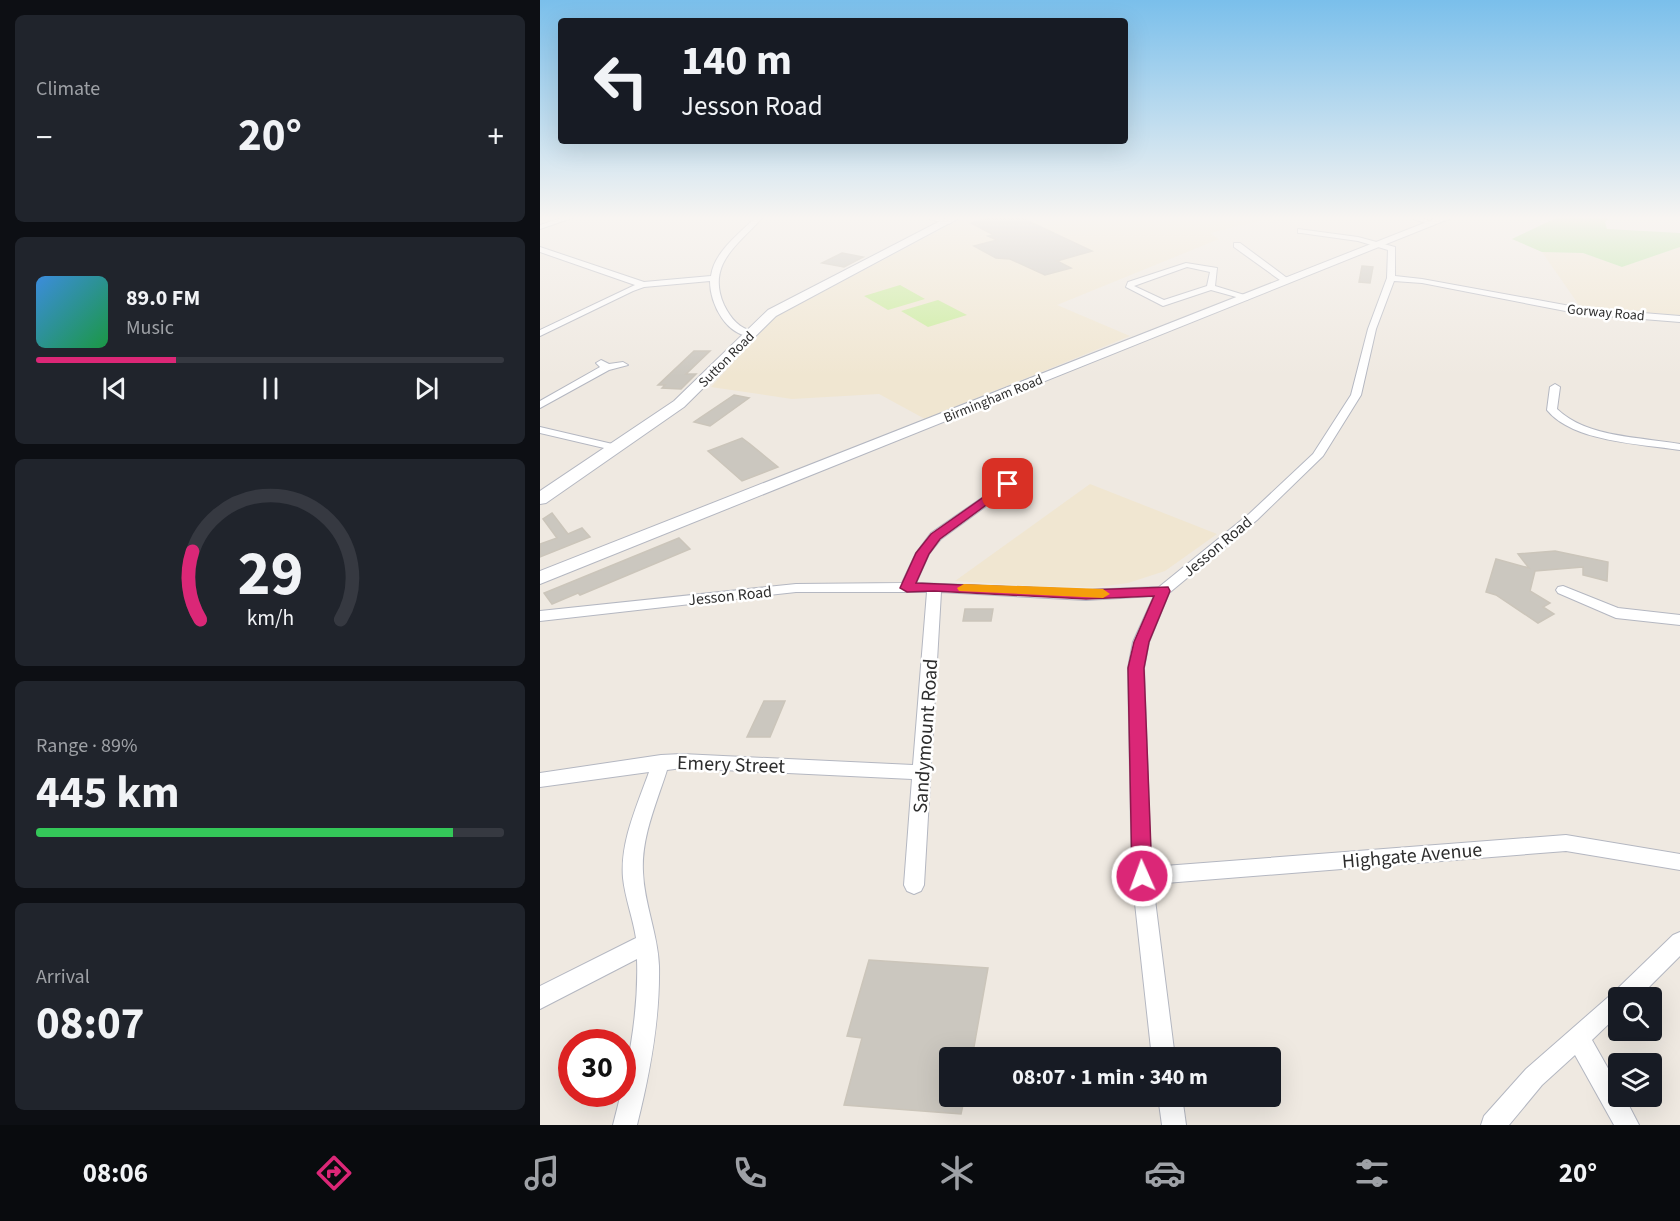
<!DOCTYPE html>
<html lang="en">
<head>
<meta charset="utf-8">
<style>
	:root { --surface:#171b24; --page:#20242c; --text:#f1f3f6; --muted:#9ea1a6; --line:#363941; --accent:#db2777 }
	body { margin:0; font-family:"Source Sans 3",sans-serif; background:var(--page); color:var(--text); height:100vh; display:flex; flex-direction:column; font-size:22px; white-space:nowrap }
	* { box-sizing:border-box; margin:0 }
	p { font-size:20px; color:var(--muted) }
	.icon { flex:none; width:33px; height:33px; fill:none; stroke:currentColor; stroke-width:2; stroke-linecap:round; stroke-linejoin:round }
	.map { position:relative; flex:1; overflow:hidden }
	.drawer { display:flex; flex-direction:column; gap:15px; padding:15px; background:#0d0f14; width:540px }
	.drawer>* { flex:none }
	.guide { position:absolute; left:18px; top:18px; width:570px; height:126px; border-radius:6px; box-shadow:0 6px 24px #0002; background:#171b24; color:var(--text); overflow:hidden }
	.fabs { position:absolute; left:1068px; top:987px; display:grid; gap:12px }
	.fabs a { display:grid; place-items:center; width:54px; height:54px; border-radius:6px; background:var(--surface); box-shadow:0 6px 24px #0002; font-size:30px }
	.speed { position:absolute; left:18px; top:1029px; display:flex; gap:12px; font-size:30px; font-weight:700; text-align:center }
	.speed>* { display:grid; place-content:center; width:78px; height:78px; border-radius:50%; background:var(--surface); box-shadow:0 6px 24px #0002; line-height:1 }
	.speed .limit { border:9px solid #d22; background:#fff; color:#111 }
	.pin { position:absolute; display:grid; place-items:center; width:51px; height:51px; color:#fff; margin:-26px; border-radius:12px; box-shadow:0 3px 9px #0006 }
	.me { position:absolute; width:66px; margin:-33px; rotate:358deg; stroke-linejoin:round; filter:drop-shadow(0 0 4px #0008) }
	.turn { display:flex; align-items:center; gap:21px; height:126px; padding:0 24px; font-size:27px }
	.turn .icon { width:78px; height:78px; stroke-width:2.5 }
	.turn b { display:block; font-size:42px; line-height:51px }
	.big { font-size:45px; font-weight:700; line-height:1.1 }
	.drawer .widget { flex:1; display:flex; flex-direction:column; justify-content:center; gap:9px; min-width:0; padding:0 21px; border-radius:9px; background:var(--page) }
	.drawer .dial { align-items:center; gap:0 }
	.dial svg { height:156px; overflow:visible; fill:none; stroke:var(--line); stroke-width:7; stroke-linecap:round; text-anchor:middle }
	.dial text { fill:var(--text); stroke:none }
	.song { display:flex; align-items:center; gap:18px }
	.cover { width:72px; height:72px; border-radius:9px; background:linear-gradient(135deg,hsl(210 70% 55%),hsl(140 70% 35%)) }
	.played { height:6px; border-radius:3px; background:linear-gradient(90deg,var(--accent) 30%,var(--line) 30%) }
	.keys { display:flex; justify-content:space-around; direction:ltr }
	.heat { display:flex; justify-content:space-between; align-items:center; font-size:33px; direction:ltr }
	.charge { height:9px; border-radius:4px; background:linear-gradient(90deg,#34c759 89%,var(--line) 0) }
	.trip { position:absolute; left:399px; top:1047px; width:342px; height:60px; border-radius:6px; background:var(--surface); box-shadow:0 6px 24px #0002; font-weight:700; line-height:60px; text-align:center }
	.dock { display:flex; height:96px; justify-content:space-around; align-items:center; background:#090b0e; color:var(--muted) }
	.dock .icon { width:42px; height:42px }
	.dock .active { color:var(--accent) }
	.dock b { font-size:27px; color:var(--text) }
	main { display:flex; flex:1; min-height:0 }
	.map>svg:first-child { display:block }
</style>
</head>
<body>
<main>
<section class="drawer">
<div class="widget"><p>Climate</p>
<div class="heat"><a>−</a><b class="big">20°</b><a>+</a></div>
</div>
<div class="widget">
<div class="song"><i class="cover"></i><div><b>89.0 FM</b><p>Music</p></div></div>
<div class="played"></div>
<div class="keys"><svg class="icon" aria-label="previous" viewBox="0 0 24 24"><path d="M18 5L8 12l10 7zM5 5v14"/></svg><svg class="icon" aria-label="pause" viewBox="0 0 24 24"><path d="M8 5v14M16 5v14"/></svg><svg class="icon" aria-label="next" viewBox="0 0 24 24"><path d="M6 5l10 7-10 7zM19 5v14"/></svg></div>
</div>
<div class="widget dial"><svg viewBox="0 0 100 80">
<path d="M14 69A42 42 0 1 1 86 69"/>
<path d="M14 69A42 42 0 0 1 10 34" stroke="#db2777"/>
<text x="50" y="56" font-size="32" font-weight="700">29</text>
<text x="50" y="72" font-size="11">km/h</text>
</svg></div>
<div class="widget"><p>Range · 89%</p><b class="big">445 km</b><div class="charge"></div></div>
<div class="widget"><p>Arrival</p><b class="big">08:07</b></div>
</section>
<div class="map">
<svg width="1140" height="1125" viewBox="0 0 1140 1125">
	<rect width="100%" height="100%" fill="#efe9e1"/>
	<g fill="#f0e6d1">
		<path d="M423 218H731L670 233 679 239 517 305 590 336 385 419 339 394 252 399 171 387 235 317Z"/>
		<path d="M1140 247V315L1041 308 1002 252 1043 253 1082 267Z"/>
		<path d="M550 484 677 534 625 571 588 583 558 587 496 586 415 581Z"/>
	</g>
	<path fill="#b6e59e" d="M1016 218H1069L1065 222 1067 229 1140 233V247L1082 267 1043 253 1002 252 972 239Z"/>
	<g fill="#c9ec9a">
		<path d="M360 285 385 299 348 310 324 296Z"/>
		<path d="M398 300 427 315 388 327 361 311Z"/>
	</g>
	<g fill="#cbc7bf" stroke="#cbc5ba" stroke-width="1.5">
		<path d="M449 218H482L552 251 517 261 531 268 505 275 470 259 456 258 434 246 457 240 448 236 454 235 431 223Z"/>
		<path d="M302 253 323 257 304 267 282 263Z"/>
		<path d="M822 266 833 267 830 283 819 282Z"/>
		<path d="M154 351H170L146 374H156L141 389 122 388 125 385H118Z"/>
		<path d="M194 395 209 398 170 426 154 422Z"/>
		<path d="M202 438 210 444 238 467 202 481 168 451Z"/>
		<path d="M12 513 28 534 42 528 50 537 0 557V544L17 538 3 519Z"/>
		<path d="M139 538 150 549 40 595 38 593 12 604 4 593Z"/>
		<path d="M1015 551 1068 562 1067 581 1043 575V567L995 571 990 591 1010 603 1003 607 1014 614 998 623 956 595 946 592 956 559 989 568 978 554Z"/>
		<path d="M425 609H453L451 621H423Z"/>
		<path d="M224 701H245L230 737H207Z"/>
		<path d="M329 960 448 968 432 1058H410V1096H425L421 1114 304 1105 322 1038 307 1036Z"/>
	</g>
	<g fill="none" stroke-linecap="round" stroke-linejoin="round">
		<defs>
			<g id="street">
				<path d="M21 218H32L0 229V225Z"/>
				<path d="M215 218H222C198 245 166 264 184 305 191 319 199 328 214 332V336C187 338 170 304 170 281L104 287 93 291 0 336V330L95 285 0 252V247L104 282 171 276C174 252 199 234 215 218Z"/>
				<path d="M386 218H401L412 222 409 224Z"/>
				<path d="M870 218H882L895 223 892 225Z"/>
				<path d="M758 229 818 237 855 247V276L882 279 1041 308 1140 316V322L1041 314 882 283 854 281 836 329 821 395 783 456 717 520 629 593 609 642 604 668 611 867 1026 835 1140 854V870L1026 851 613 884 635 1058H612L592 876 588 668 593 642 614 596 546 600 401 592 384 885 381 891 374 894 367 891 364 885 372 779 142 768 127 770C117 802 101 837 103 872 104 904 118 934 119 966 120 1020 110 1073 97 1125H73C87 1072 99 1016 97 959L0 1009V986L96 938C93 918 85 898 83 878 80 842 97 806 109 772L0 787V773L121 755 142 754 373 765 387 592H256L0 621V611L256 584 362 583 376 553 391 533 468 480 472 481 474 484 472 487 401 539 389 554 376 583 546 590 619 587 709 514 773 454 811 395 828 329 847 278 848 250 818 241 761 233H758Z"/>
				<path d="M694 243H700L751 281 744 283 694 247Z"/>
				<path d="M646 263 677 268 675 286 711 297 707 300 671 290 623 306 586 287 588 282ZM647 267 670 272 667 286 624 300 594 286Z"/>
				<path d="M61 360 69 364 83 362 88 365 69 370 0 408V401L60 367 56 363Z"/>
				<path d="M1015 384 1020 387 1017 409C1047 438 1101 437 1140 444V450C1101 444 1033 442 1007 410L1010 387Z"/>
				<path d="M0 427 81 446 83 448 77 451 0 433Z"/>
				<path d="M1023 586 1078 608 1140 615V625L1076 618 1018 593 1016 590 1018 587Z"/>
				<path d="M1140 932V956L1098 998H1078V1015L1052 1040 1078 1086V1096H1084L1099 1125H1074L1035 1055 1002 1085 969 1125H941L944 1116 986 1069 1074 992 1133 935Z"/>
				<path d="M618 1096H642L646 1125H622Z"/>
			</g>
			<g id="secondary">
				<path d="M406 218H419L236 316 144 407 6 503 0 504V491L134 401 228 310Z"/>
				<path d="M897 218H911L0 584V571Z"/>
			</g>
		</defs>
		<use href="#street" stroke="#b4b7c1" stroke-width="2"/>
		<use href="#secondary" stroke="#b4b7c1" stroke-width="2"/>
		<use href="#street" fill="#fff" fill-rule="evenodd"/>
		<use href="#secondary" fill="#fff" fill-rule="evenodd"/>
	</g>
	<linearGradient id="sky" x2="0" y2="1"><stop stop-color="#7abfeb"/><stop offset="0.58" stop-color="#f8f5f2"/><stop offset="1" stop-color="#f8f5f2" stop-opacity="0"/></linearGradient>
	<rect width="1140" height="376" fill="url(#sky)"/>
	<path fill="#db2777" stroke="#8e194d" stroke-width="1.5" d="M468 480 474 484 472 486 400 539 389 554 376 583 546 590 628 587 630 591 609 642 604 668 612 876 609 883 602 885 595 883 592 876 588 668 594 642 614 596 546 599 394 591 367 592 360 588 376 553 391 534Z"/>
	<path fill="#f59e0b" d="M424 584 563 589 570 594 563 598 419 591 417 588Z"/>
	<g text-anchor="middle" stroke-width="5" stroke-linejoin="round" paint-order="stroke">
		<g font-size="14" fill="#2e2e2e" stroke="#fff">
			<text transform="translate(1066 312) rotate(5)" y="5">Gorway Road</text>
			<text transform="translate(186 359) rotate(-45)" y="5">Sutton Road</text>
			<text transform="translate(453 398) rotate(-22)" y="5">Birmingham Road</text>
		</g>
		<g font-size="16" fill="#2e2e2e" stroke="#fff">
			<text transform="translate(677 546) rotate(-40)" y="6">Jesson Road</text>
			<text transform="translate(190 595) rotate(-6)" y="6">Jesson Road</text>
		</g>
		<g font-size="20" fill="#2e2e2e" stroke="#fff">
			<text transform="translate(385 736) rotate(-86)" y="7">Sandymount Road</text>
			<text transform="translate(191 764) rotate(2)" y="7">Emery Street</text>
			<text transform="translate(872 855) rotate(-5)" y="7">Highgate Avenue</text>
		</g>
	</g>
</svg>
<div class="fabs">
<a><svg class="icon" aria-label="search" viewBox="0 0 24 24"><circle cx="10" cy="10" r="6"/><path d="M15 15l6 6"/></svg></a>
<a><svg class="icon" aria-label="layers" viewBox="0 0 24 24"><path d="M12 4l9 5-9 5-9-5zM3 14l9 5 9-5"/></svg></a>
</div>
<div class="speed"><div class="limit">30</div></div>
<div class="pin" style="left:468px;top:484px;background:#d93025"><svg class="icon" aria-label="arrive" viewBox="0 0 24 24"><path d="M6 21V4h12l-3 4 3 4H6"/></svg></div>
<svg class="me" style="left:602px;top:876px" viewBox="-20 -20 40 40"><circle r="17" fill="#db2777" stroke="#fff" stroke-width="3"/><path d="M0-11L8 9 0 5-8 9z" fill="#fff"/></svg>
<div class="trip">08:07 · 1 min · 340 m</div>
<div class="guide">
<div class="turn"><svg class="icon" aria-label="left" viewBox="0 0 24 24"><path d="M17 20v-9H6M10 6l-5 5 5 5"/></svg><div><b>140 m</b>Jesson Road</div></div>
</div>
</div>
</main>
<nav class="dock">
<b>08:06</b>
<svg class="icon active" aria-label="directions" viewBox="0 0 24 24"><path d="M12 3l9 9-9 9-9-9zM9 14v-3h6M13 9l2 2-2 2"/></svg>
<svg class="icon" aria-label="music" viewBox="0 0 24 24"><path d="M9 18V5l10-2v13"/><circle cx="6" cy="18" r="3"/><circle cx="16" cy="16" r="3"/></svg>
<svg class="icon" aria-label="phone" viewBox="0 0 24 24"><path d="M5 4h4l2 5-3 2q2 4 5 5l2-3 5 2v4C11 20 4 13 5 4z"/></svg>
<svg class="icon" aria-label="climate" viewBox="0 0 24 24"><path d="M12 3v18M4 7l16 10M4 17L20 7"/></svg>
<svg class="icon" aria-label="car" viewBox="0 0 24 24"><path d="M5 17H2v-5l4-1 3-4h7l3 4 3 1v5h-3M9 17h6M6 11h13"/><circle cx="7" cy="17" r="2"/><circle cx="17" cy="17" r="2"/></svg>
<svg class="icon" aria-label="filters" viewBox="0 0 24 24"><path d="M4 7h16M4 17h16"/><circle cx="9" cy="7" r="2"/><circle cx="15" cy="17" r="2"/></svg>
<b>20°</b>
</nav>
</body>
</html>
